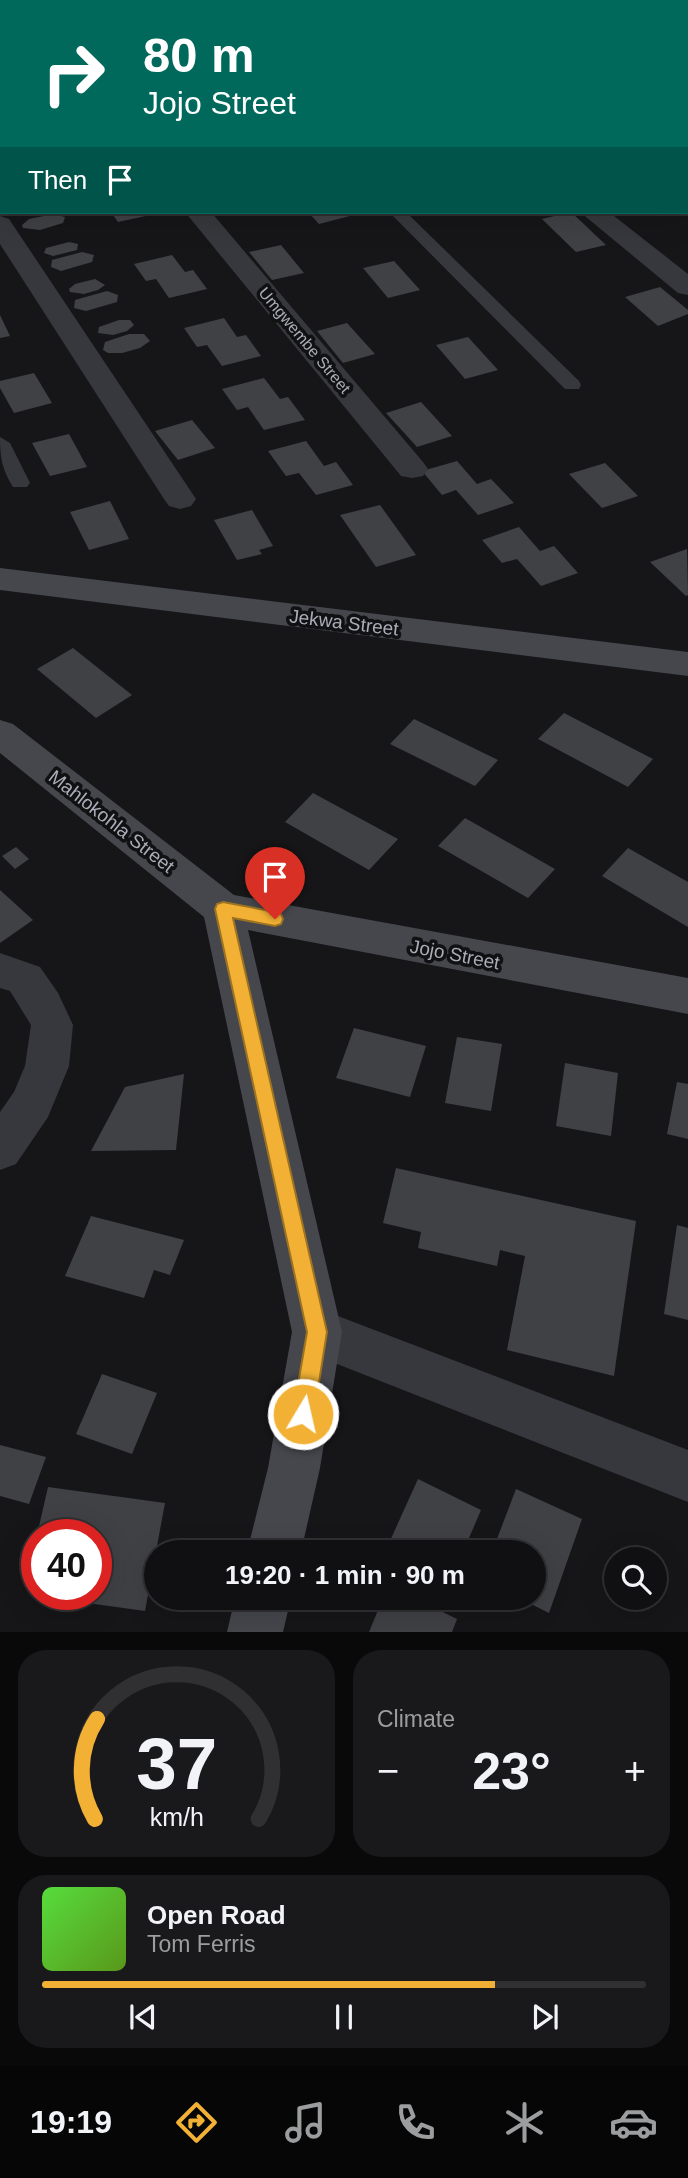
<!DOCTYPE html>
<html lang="en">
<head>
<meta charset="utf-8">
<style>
	:root { --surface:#101012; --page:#19191b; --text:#f1f3f6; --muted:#9c9d9f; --line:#303032; --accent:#f2b134 }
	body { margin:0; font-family:Helvetica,sans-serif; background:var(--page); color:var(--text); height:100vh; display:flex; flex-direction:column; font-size:26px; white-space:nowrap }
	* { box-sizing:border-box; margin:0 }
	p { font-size:23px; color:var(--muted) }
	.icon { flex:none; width:38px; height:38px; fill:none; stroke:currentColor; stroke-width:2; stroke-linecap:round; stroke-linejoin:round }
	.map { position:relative; height:1632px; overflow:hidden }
	.details { display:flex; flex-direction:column; gap:18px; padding:18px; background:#09090a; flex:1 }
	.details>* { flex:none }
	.banner { position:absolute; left:0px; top:0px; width:690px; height:214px; box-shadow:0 7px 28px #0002,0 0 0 2px var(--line); background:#00695c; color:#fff; overflow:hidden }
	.tools { position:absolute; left:604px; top:1547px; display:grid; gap:14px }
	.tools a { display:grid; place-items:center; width:63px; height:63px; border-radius:50%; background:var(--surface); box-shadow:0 7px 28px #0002,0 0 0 2px var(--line); font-size:35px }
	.speed { position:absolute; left:21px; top:1519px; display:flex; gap:14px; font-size:35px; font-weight:700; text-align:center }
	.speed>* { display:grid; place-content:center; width:91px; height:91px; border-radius:50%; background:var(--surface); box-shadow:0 7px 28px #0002,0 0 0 2px var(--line); line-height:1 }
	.speed .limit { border:10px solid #d22; background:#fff; color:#111 }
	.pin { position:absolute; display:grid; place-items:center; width:60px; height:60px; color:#fff; margin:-72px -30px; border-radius:50% 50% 50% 0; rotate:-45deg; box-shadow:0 0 7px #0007 }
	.pin .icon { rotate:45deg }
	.me { position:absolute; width:77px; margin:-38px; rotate:9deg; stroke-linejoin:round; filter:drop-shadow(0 0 5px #0008) }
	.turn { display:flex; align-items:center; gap:24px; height:147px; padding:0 28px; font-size:32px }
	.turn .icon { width:91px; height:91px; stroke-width:2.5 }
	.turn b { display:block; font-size:49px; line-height:60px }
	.then { display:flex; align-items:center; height:66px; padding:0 28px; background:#0003; gap:14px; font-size:26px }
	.big { font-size:52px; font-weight:600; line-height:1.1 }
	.details .widget { flex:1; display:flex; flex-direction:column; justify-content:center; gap:10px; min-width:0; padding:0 24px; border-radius:28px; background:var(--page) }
	.details .dial { align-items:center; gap:0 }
	.dial svg { height:182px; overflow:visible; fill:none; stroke:var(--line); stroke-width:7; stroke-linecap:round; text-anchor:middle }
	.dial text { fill:var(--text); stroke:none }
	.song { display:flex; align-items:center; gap:21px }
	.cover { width:84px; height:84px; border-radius:10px; background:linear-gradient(135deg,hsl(110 70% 55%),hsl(90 70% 35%)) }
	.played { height:7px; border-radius:4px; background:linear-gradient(90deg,var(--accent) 75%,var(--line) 75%) }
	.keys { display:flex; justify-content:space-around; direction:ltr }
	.heat { display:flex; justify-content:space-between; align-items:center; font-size:38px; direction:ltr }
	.details .tiles { flex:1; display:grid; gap:18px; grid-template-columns:1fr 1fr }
	.widget:last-child { grid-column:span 2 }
	.trip { position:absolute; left:144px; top:1540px; width:402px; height:70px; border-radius:35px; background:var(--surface); box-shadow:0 7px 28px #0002,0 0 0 2px var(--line); font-weight:600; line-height:70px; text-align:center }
	.menu { display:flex; height:112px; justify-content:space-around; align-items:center; background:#060607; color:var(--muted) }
	.menu .icon { width:49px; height:49px }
	.menu .selected { color:var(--accent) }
	.menu b { font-size:32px; color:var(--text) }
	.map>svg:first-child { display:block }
</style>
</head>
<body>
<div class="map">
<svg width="688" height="1632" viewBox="0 0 688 1632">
	<rect width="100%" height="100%" fill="#161618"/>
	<g fill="#404145">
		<path d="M111 212H153L155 214 118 222Z"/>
		<path d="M308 212H346L350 216 319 224Z"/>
		<path d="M571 212 606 245 576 252 542 219Z"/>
		<path d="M54 214 65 217 63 223 40 230 23 228 22 225 29 219Z"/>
		<path d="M69 242 78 244 77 250 53 256 44 253 46 248Z"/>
		<path d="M281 245 304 273 272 280 249 252Z"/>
		<path d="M82 252 94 255 92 262 61 271 51 267 52 260Z"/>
		<path d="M172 255 185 272 193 270 207 289 169 298 156 279 146 281 134 264Z"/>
		<path d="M394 261 420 290 388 298 363 268Z"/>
		<path d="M95 279 105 285 98 290 84 294 70 292 69 289 75 284Z"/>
		<path d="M660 287 688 310V314L658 326 625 297Z"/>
		<path d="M107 291 118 295 117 302 86 311 74 308 75 300Z"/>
		<path d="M0 315 10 336 0 338Z"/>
		<path d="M224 318 237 337 246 335 261 356 222 366 207 345 197 347 184 328Z"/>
		<path d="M119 320H130L134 325 127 331 113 335 98 333 99 327Z"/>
		<path d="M347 323 375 354 343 363 317 331Z"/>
		<path d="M129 334H144L150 341 140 348 122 353H108L103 350 105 342Z"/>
		<path d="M468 337 498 370 465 379 436 345Z"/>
		<path d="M34 373 52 403 14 413 0 388V381Z"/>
		<path d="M264 378 280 399 288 397 305 420 264 430 248 407 237 410 222 389Z"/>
		<path d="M421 402 452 436 417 447 386 413Z"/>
		<path d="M192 420 215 448 178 460 155 431Z"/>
		<path d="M69 434 87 467 50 476 32 443Z"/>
		<path d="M306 441 324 466 336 462 353 485 316 495 299 473 286 476 268 451Z"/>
		<path d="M457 461 477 484 491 479 514 503 478 515 456 490 442 495 422 471Z"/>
		<path d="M605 463 638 496 602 508 569 474Z"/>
		<path d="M110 501 129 539 89 550 70 512Z"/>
		<path d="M380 505 416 555 376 567 340 515Z"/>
		<path d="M252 510 273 546 259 550 262 554 237 560 214 520Z"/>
		<path d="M519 527 540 551 554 546 578 573 541 586 517 559 502 563 482 540Z"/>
		<path d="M687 549 688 595 686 596 650 562Z"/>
		<path d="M73 648 132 695 96 718 37 669Z"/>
		<path d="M564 713 653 759 628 787 538 739Z"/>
		<path d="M414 719 498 760 475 786 390 744Z"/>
		<path d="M313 793 398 839 369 870 285 822Z"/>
		<path d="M465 818 555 869 528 898 438 846Z"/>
		<path d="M16 847 29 859 15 869 2 856Z"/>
		<path d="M628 848 688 882V927L602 876Z"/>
		<path d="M0 890 33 920 0 943Z"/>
		<path d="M354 1028 426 1046 410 1097 336 1078Z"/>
		<path d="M457 1037 502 1044 491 1111 445 1103Z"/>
		<path d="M565 1063 618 1073 611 1136 556 1126Z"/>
		<path d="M184 1074 176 1150 91 1151 125 1087Z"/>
		<path d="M677 1082 688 1084V1139L667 1134Z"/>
		<path d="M396 1168 636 1221 614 1376 507 1350 525 1256 500 1250 497 1266 418 1248 421 1232 383 1223Z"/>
		<path d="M91 1216 184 1240 170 1275 154 1270 144 1298 65 1276Z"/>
		<path d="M677 1225 688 1228V1320L664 1314Z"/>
		<path d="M102 1374 157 1393 132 1454 76 1434Z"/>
		<path d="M0 1445 46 1457 29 1504 0 1496Z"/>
		<path d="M418 1479 481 1510 463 1552H409L389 1543Z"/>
		<path d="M48 1487 165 1503 145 1611 80 1602 81 1594H96V1535H37Z"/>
		<path d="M516 1489 582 1519 549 1613 519 1598H534V1552H492Z"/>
		<path d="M36 1540H37V1581L26 1579Z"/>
		<path d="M383 1598H414L457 1619 452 1632H369Z"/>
	</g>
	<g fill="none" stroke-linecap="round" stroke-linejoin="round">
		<g fill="#37383d" fill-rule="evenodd">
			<path d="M389 212H406L579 381 581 385 579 389H565Z"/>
			<path d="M0 437 10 443 30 483 27 487H13C2 470 0 457 0 437Z"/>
		</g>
		<g fill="#37383d" fill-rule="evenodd">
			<path d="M185 212H211L423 462 428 469 423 476 412 478 401 476Z"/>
			<path d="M580 212H609L688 274V295L678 293Z"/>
			<path d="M0 216 9 219 196 499 191 506 180 509 169 506 164 499 0 244Z"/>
			<path d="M0 953 40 967 58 993 73 1025 69 1066 48 1117 16 1164 0 1170V1112L14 1092 25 1066 31 1025 10 991 0 988Z"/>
			<path d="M317 1308 688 1450V1502L299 1349 292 1332 299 1315Z"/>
		</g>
		<g fill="#45474d" fill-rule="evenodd">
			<path d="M466 0H498L465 2Z"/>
			<rect x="0" y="88" width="2" height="14"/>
			<path d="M0 568 688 652V676L0 590Z"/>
			<path d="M0 720 13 724 234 895 688 978V1014L248 930 342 1332 320 1468 301 1552H247L268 1468 292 1332 204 917 0 753Z"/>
			<path d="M235 1598H291L283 1632H227Z"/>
		</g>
	</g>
	<path fill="#f2b134" stroke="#9d7322" stroke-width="2" d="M223 902 275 912 281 914 283 919 281 924 275 926 233 918 327 1332 314 1414 311 1421 303 1424 296 1421 293 1414 307 1332 215 909 217 904Z"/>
	<g text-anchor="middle" stroke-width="7" stroke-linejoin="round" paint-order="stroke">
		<g font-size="16" fill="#a8adb8" stroke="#111113">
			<text transform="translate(305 340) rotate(50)" y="6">Umgwembe Street</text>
		</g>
		<g font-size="19" fill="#a8adb8" stroke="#111113">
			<text transform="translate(344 622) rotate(7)" y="7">Jekwa Street</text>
			<text transform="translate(112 821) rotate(38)" y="7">Mahlokohla Street</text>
			<text transform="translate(455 954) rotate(11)" y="7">Jojo Street</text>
		</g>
	</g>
</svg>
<div class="tools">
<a><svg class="icon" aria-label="search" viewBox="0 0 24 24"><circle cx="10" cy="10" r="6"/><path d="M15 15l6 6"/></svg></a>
</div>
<div class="speed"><div class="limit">40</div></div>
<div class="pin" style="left:275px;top:919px;background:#d93025"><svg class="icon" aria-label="arrive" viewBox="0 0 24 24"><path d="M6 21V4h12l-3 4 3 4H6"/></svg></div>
<svg class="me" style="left:303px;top:1414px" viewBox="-20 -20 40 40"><circle r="17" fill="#f2b134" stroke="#fff" stroke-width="3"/><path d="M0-11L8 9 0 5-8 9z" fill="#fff"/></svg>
<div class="trip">19:20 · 1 min · 90 m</div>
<div class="banner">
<div class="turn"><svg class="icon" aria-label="right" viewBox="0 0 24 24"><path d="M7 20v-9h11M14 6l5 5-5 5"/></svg><div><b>80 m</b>Jojo Street</div></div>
<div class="then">Then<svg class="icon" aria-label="arrive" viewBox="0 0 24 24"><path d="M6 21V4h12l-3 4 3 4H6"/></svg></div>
</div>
</div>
<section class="details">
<div class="tiles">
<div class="widget dial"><svg viewBox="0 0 100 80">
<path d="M14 69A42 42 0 1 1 86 69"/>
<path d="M14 69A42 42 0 0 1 15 25" stroke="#f2b134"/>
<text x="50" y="56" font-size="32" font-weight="700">37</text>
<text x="50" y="72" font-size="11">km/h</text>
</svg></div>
<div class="widget"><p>Climate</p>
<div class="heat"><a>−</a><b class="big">23°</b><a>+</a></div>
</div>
<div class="widget">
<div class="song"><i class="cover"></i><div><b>Open Road</b><p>Tom Ferris</p></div></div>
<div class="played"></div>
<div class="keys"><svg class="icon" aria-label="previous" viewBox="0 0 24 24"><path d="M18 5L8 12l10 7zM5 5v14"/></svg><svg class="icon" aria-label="pause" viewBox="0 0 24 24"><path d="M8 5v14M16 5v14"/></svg><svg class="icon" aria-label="next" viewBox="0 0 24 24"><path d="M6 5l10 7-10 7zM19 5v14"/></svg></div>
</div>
</div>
</section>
<nav class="menu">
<b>19:19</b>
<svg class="icon selected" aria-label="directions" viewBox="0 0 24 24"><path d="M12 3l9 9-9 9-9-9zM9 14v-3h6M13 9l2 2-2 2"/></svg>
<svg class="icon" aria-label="music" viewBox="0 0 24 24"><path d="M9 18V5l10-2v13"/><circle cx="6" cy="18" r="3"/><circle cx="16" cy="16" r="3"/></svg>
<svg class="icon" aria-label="phone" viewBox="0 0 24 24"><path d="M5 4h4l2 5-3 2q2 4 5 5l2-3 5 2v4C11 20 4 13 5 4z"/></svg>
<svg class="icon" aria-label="climate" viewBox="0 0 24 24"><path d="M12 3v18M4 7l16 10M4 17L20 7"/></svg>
<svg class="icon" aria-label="car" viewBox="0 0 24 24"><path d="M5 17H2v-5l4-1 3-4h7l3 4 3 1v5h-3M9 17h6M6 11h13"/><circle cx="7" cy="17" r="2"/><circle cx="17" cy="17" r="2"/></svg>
</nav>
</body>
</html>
